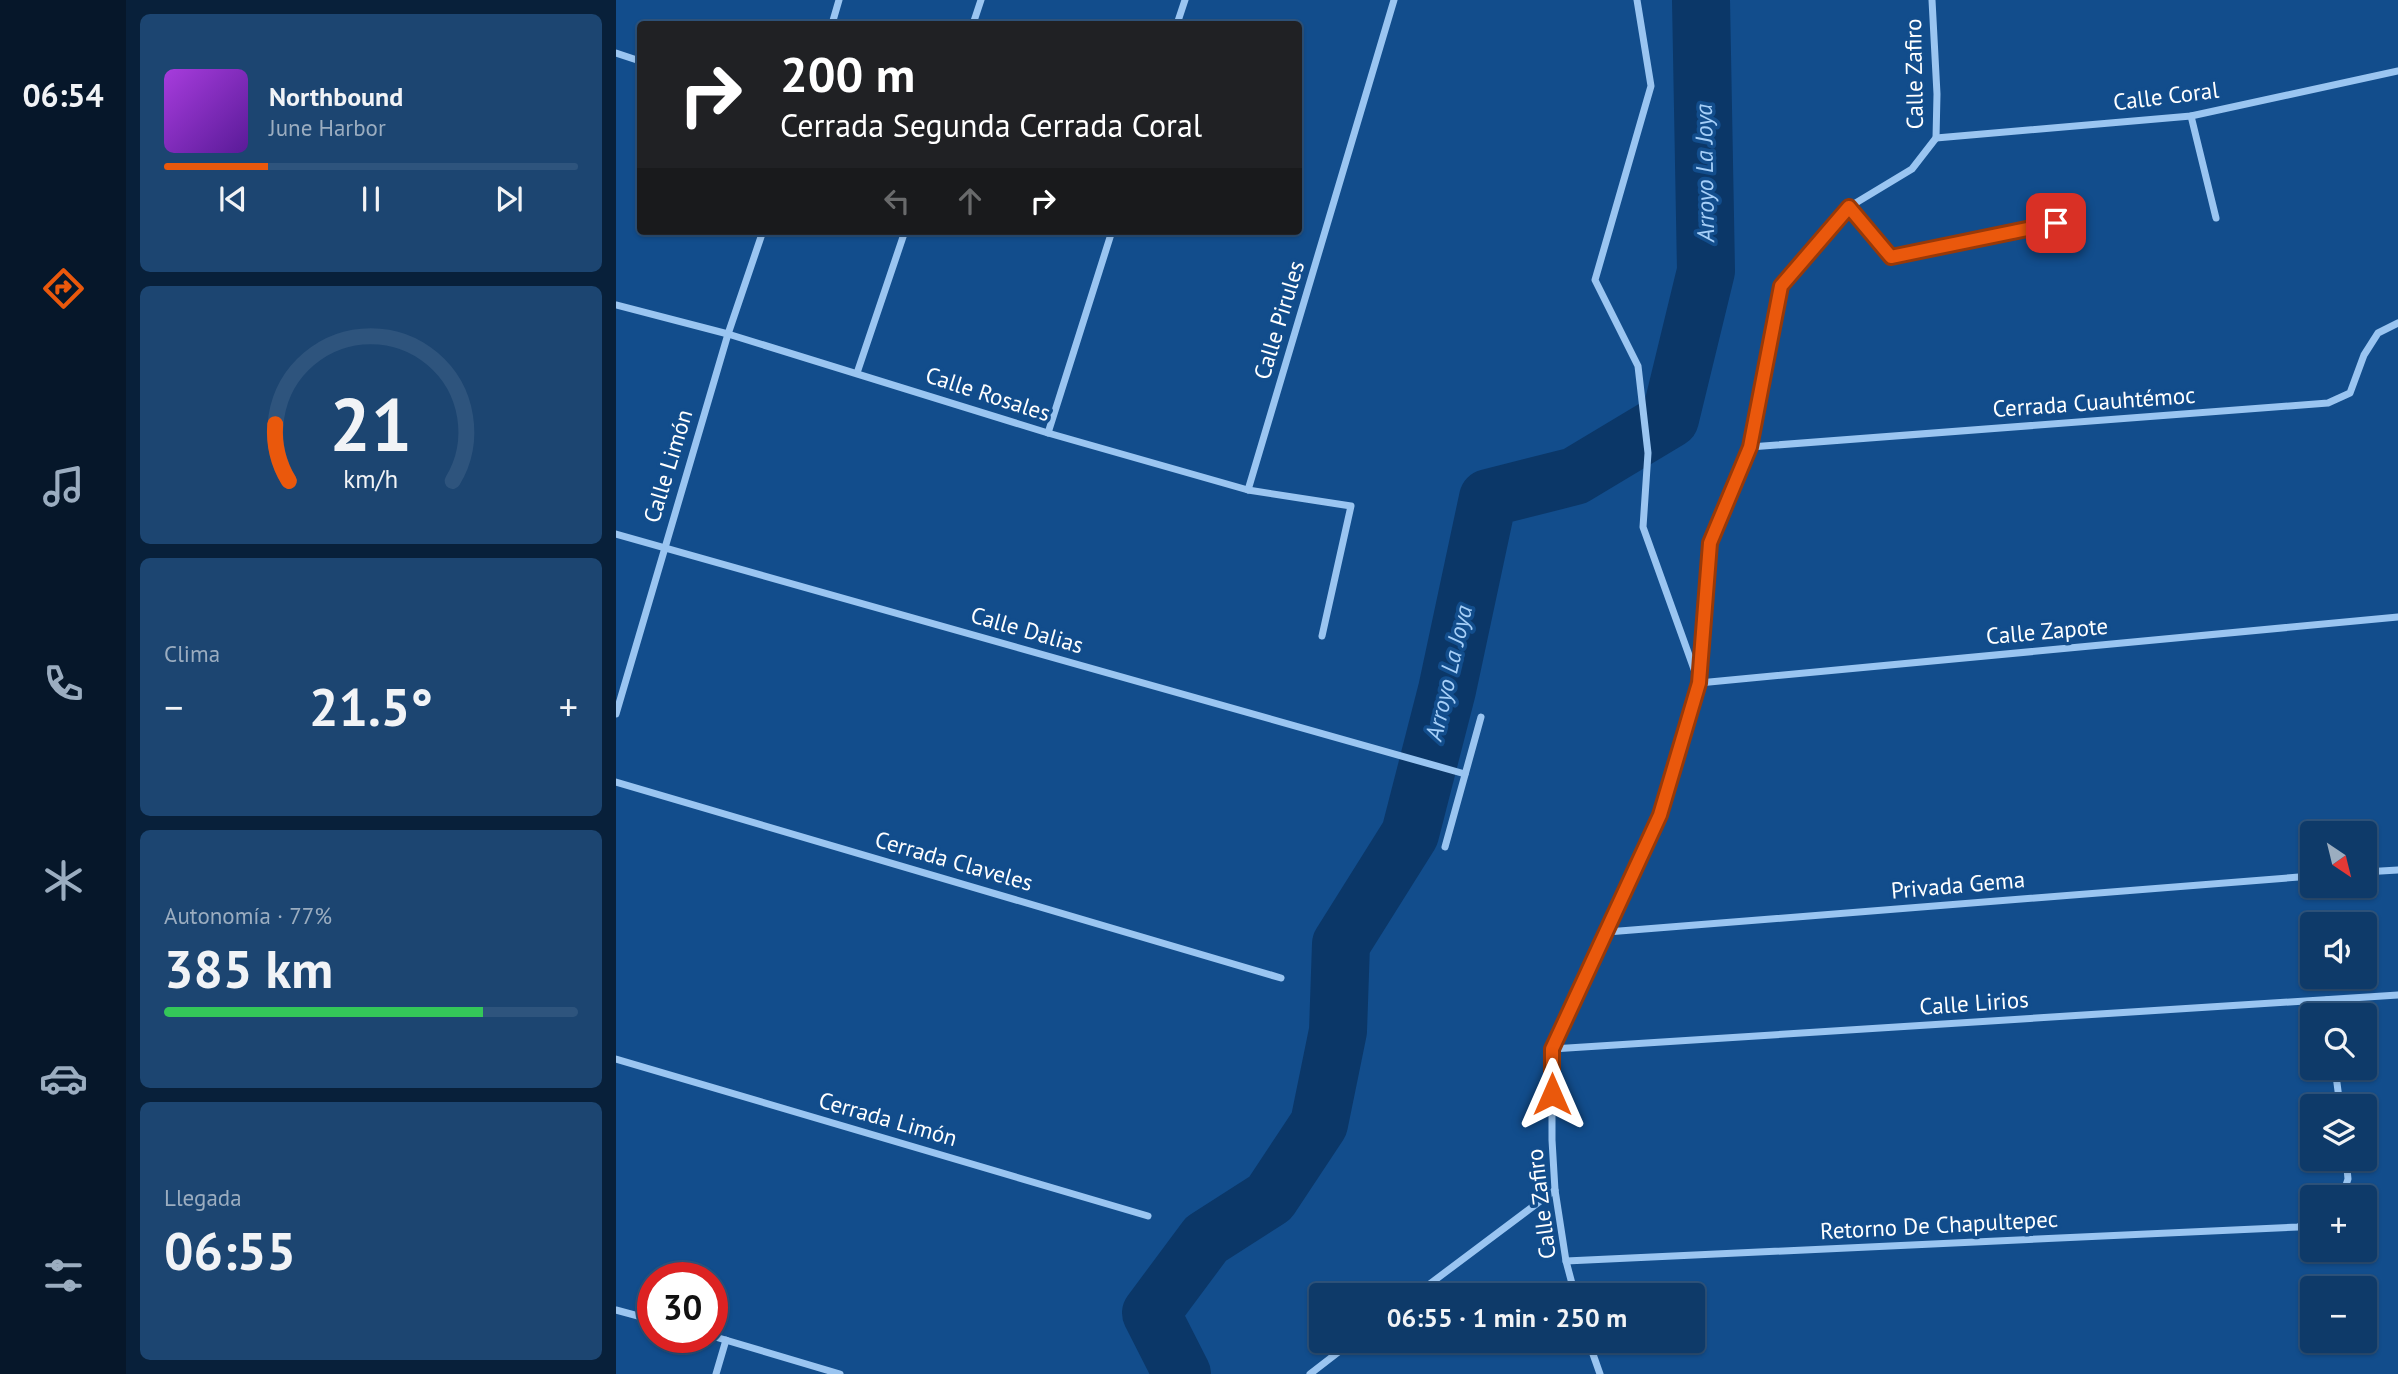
<!DOCTYPE html>
<html lang="es">
<head>
<meta charset="utf-8">
<style>
	:root { --surface:#0e3a69; --page:#1c4571; --text:#f1f3f6; --muted:#9badc0; --line:#2e547d; --accent:#ea580c }
	body { margin:0; font-family:"PT Sans",sans-serif; background:var(--page); color:var(--text); height:100vh; display:flex; flex-direction:column; font-size:26px; white-space:nowrap }
	* { box-sizing:border-box; margin:0 }
	p { font-size:23px; color:var(--muted) }
	.icon { flex:none; width:38px; height:38px; fill:none; stroke:currentColor; stroke-width:2; stroke-linecap:round; stroke-linejoin:round }
	.map { position:relative; flex:1; overflow:hidden }
	.drawer { display:flex; flex-direction:column; gap:14px; padding:14px; background:#08203a; width:490px }
	.drawer>* { flex:none }
	.banner { position:absolute; left:21px; top:21px; width:665px; height:214px; border-radius:7px; box-shadow:0 2px 5px #0004,0 0 0 2px var(--line); background:#202124; color:#fff; overflow:hidden }
	.needle { width:46px; rotate:145deg }
	.fabs { position:absolute; left:1684px; top:821px; display:grid; gap:14px }
	.fabs a { display:grid; place-items:center; width:77px; height:77px; border-radius:7px; background:var(--surface); box-shadow:0 2px 5px #0004,0 0 0 2px var(--line); font-size:35px }
	.speed { position:absolute; left:21px; top:1262px; display:flex; gap:14px; font-size:35px; font-weight:700; text-align:center }
	.speed>* { display:grid; place-content:center; width:91px; height:91px; border-radius:50%; background:var(--surface); box-shadow:0 2px 5px #0004,0 0 0 2px var(--line); line-height:1 }
	.speed .limit { border:10px solid #d22; background:#fff; color:#111 }
	.pin { position:absolute; display:grid; place-items:center; width:60px; height:60px; color:#fff; margin:-30px; border-radius:14px; box-shadow:0 4px 10px #0006 }
	.me { position:absolute; width:77px; margin:-38px; rotate:0deg; stroke-linejoin:round; filter:drop-shadow(0 0 5px #0008) }
	.turn { display:flex; align-items:center; gap:24px; height:147px; padding:0 28px; font-size:32px }
	.turn .icon { width:91px; height:91px; stroke-width:2.5 }
	.turn b { display:block; font-size:49px; line-height:60px }
	.lanes { display:flex; align-items:center; height:66px; padding:0 28px; background:#0003; justify-content:center; gap:35px; direction:ltr }
	.lanes .off { opacity:.35 }
	.big { font-size:52px; font-weight:600; line-height:1.1 }
	.drawer .tile { flex:1; display:flex; flex-direction:column; justify-content:center; gap:10px; min-width:0; padding:0 24px; border-radius:10px; background:var(--page) }
	.drawer .dial { align-items:center; gap:0 }
	.dial svg { height:182px; overflow:visible; fill:none; stroke:var(--line); stroke-width:7; stroke-linecap:round; text-anchor:middle }
	.dial text { fill:var(--text); stroke:none }
	.song { display:flex; align-items:center; gap:21px }
	.cover { width:84px; height:84px; border-radius:10px; background:linear-gradient(135deg,hsl(280 70% 55%),hsl(270 70% 35%)) }
	.played { height:7px; border-radius:4px; background:linear-gradient(90deg,var(--accent) 25%,var(--line) 25%) }
	.keys { display:flex; justify-content:space-around; direction:ltr }
	.heat { display:flex; justify-content:space-between; align-items:center; font-size:38px; direction:ltr }
	.charge { height:10px; border-radius:5px; background:linear-gradient(90deg,#34c759 77%,var(--line) 0) }
	.trip { position:absolute; left:693px; top:1283px; width:396px; height:70px; border-radius:7px; background:var(--surface); box-shadow:0 2px 5px #0004,0 0 0 2px var(--line); font-weight:600; line-height:70px; text-align:center }
	main { display:flex; flex:1; min-height:0 }
	.tabs { display:flex; flex-direction:column; width:126px; justify-content:space-around; align-items:center; background:#06172a; color:var(--muted) }
	.tabs .icon { width:49px; height:49px }
	.tabs .on { color:var(--accent) }
	.tabs b { font-size:32px; color:var(--text) }
	.map>svg:first-child { display:block }
</style>
</head>
<body>
<main>
<nav class="tabs">
<b>06:54</b>
<svg class="icon on" aria-label="directions" viewBox="0 0 24 24"><path d="M12 3l9 9-9 9-9-9zM9 14v-3h6M13 9l2 2-2 2"/></svg>
<svg class="icon" aria-label="music" viewBox="0 0 24 24"><path d="M9 18V5l10-2v13"/><circle cx="6" cy="18" r="3"/><circle cx="16" cy="16" r="3"/></svg>
<svg class="icon" aria-label="phone" viewBox="0 0 24 24"><path d="M5 4h4l2 5-3 2q2 4 5 5l2-3 5 2v4C11 20 4 13 5 4z"/></svg>
<svg class="icon" aria-label="climate" viewBox="0 0 24 24"><path d="M12 3v18M4 7l16 10M4 17L20 7"/></svg>
<svg class="icon" aria-label="car" viewBox="0 0 24 24"><path d="M5 17H2v-5l4-1 3-4h7l3 4 3 1v5h-3M9 17h6M6 11h13"/><circle cx="7" cy="17" r="2"/><circle cx="17" cy="17" r="2"/></svg>
<svg class="icon" aria-label="filters" viewBox="0 0 24 24"><path d="M4 7h16M4 17h16"/><circle cx="9" cy="7" r="2"/><circle cx="15" cy="17" r="2"/></svg>
</nav>
<section class="drawer">
<div class="tile">
<div class="song"><i class="cover"></i><div><b>Northbound</b><p>June Harbor</p></div></div>
<div class="played"></div>
<div class="keys"><svg class="icon" aria-label="previous" viewBox="0 0 24 24"><path d="M18 5L8 12l10 7zM5 5v14"/></svg><svg class="icon" aria-label="pause" viewBox="0 0 24 24"><path d="M8 5v14M16 5v14"/></svg><svg class="icon" aria-label="next" viewBox="0 0 24 24"><path d="M6 5l10 7-10 7zM19 5v14"/></svg></div>
</div>
<div class="tile dial"><svg viewBox="0 0 100 80">
<path d="M14 69A42 42 0 1 1 86 69"/>
<path d="M14 69A42 42 0 0 1 8 44" stroke="#ea580c"/>
<text x="50" y="56" font-size="32" font-weight="700">21</text>
<text x="50" y="72" font-size="11">km/h</text>
</svg></div>
<div class="tile"><p>Clima</p>
<div class="heat"><a>−</a><b class="big">21.5°</b><a>+</a></div>
</div>
<div class="tile"><p>Autonomía · 77%</p><b class="big">385 km</b><div class="charge"></div></div>
<div class="tile"><p>Llegada</p><b class="big">06:55</b></div>
</section>
<div class="map">
<svg width="1782" height="1374" viewBox="0 0 1782 1374">
	<rect width="100%" height="100%" fill="#124d8c"/>
	<g fill="none" stroke-linecap="round" stroke-linejoin="round">
		<path stroke="#0b3768" stroke-width="58" d="M566 1374 535 1313 590 1239 654 1198 703 1124 722 1031 725 944 794 834 831 690 872 498 959 476 1054 419 1090 271 1085 0"/>
		<g stroke="#9ac5f1" stroke-width="7">
			<path d="M1021 0 1035 86 979 280 1022 366 1032 453 1027 527 1083 683 1782 617"/>
			<path d="M216 24 223 0"/>
			<path d="M357 24 365 0"/>
			<path d="M561 24 569 0"/>
			<path d="M0 53 24 61"/>
			<path d="M1575 116 1600 218"/>
			<path d="M1320 138 1575 116 1782 71"/>
			<path d="M1233 207 1275 257 1440 223"/>
			<path d="M0 305 112 334 432 433 632 490 735 506 706 636"/>
			<path d="M241 373 289 231"/>
			<path d="M432 433 496 231"/>
			<path d="M1134 447 1712 403 1734 393 1748 355 1762 333 1782 323"/>
			<path d="M632 490 778 0"/>
			<path d="M0 534 849 774"/>
			<path d="M0 714 112 334 147 231"/>
			<path d="M0 782 665 978"/>
			<path d="M829 847 865 717"/>
			<path d="M1748 872 1782 870"/>
			<path d="M991 932 1696 876"/>
			<path d="M1711 1000 1713 1015"/>
			<path d="M936 1049 1782 995"/>
			<path d="M0 1059 532 1216"/>
			<path d="M1719 1068 1724 1106"/>
			<path d="M1726 1197 1732 1179 1730 1158"/>
			<path d="M950 1261 1682 1227 1696 1221"/>
			<path d="M799 1295 939 1190"/>
			<path d="M959 1295 950 1261 939 1190 936 1140V1049L1044 815 1083 683 1094 543 1134 447 1165 286 1233 207 1296 169 1320 138 1321 94 1316 0"/>
			<path d="M0 1310 37 1320"/>
			<path d="M96 1336 224 1374"/>
			<path d="M972 1340 984 1374"/>
			<path d="M100 1374 110 1340"/>
			<path d="M694 1374 738 1340"/>
		</g>
	</g>
	<g fill="none" stroke-linecap="round" stroke-linejoin="round">
		<defs>
			<path id="route" d="M936 1094V1049L1044 815 1083 683 1094 543 1134 447 1165 286 1233 207 1275 257 1440 223"/>
		</defs>
		<use href="#route" stroke="#983908" stroke-width="18"/>
		<use href="#route" stroke="#ea580c" stroke-width="12"/>
	</g>
	<g text-anchor="middle" stroke-width="7" stroke-linejoin="round" paint-order="stroke">
		<g font-size="23" fill="#fff" stroke="#124d8c">
			<text transform="translate(1298 74) rotate(-91)" y="8">Calle Zafiro</text>
			<text transform="translate(1550 96) rotate(-7)" y="8">Calle Coral</text>
			<text transform="translate(663 320) rotate(-73)" y="8">Calle Pirules</text>
			<text transform="translate(372 394) rotate(18)" y="8">Calle Rosales</text>
			<text transform="translate(1478 402) rotate(-4)" y="8">Cerrada Cuauhtémoc</text>
			<text transform="translate(52 466) rotate(-73)" y="8">Calle Limón</text>
			<text transform="translate(411 630) rotate(16)" y="8">Calle Dalias</text>
			<text transform="translate(1431 631) rotate(-5)" y="8">Calle Zapote</text>
			<text transform="translate(338 861) rotate(16)" y="8">Cerrada Claveles</text>
			<text transform="translate(1342 885) rotate(-5)" y="8">Privada Gema</text>
			<text transform="translate(1358 1003) rotate(-4)" y="8">Calle Lirios</text>
			<text transform="translate(272 1119) rotate(16)" y="8">Cerrada Limón</text>
			<text transform="translate(925 1204) rotate(-97)" y="8">Calle Zafiro</text>
			<text transform="translate(1323 1225) rotate(-3)" y="8">Retorno De Chapultepec</text>
		</g>
		<g font-size="24" font-style="italic" fill="#a6cff8" stroke="#124d8c">
			<text transform="translate(1089 173) rotate(-91)" y="8">Arroyo La Joya</text>
			<text transform="translate(833 673) rotate(-77)" y="8">Arroyo La Joya</text>
		</g>
	</g>
</svg>
<div class="fabs">
<a><svg class="needle" viewBox="-14 -14 28 28"><path d="M0-13l5 13h-10z" fill="#e53935"/><path d="M0 13l5-13h-10z" fill="#9badc0"/></svg></a>
<a><svg class="icon" aria-label="sound" viewBox="0 0 24 24"><path d="M4 9h4l5-4v14l-5-4H4zM17 9q2 3 0 6"/></svg></a>
<a><svg class="icon" aria-label="search" viewBox="0 0 24 24"><circle cx="10" cy="10" r="6"/><path d="M15 15l6 6"/></svg></a>
<a><svg class="icon" aria-label="layers" viewBox="0 0 24 24"><path d="M12 4l9 5-9 5-9-5zM3 14l9 5 9-5"/></svg></a>
<a>+</a>
<a>−</a>
</div>
<div class="speed"><div class="limit">30</div></div>
<div class="pin" style="left:1440px;top:223px;background:#d93025"><svg class="icon" aria-label="arrive" viewBox="0 0 24 24"><path d="M6 21V4h12l-3 4 3 4H6"/></svg></div>
<svg class="me" style="left:936px;top:1094px" viewBox="-20 -20 40 40"><path d="M0-17L14 15 0 8-14 15z" fill="#ea580c" stroke="#fff" stroke-width="4"/></svg>
<div class="trip">06:55 · 1 min · 250 m</div>
<div class="banner">
<div class="turn"><svg class="icon" aria-label="right" viewBox="0 0 24 24"><path d="M7 20v-9h11M14 6l5 5-5 5"/></svg><div><b>200 m</b>Cerrada Segunda Cerrada Coral</div></div>
<div class="lanes"><svg class="icon off" aria-label="left" viewBox="0 0 24 24"><path d="M17 20v-9H6M10 6l-5 5 5 5"/></svg><svg class="icon off" aria-label="ahead" viewBox="0 0 24 24"><path d="M12 20V5M6 11l6-6 6 6"/></svg><svg class="icon" aria-label="right" viewBox="0 0 24 24"><path d="M7 20v-9h11M14 6l5 5-5 5"/></svg></div>
</div>
</div>
</main>
</body>
</html>
